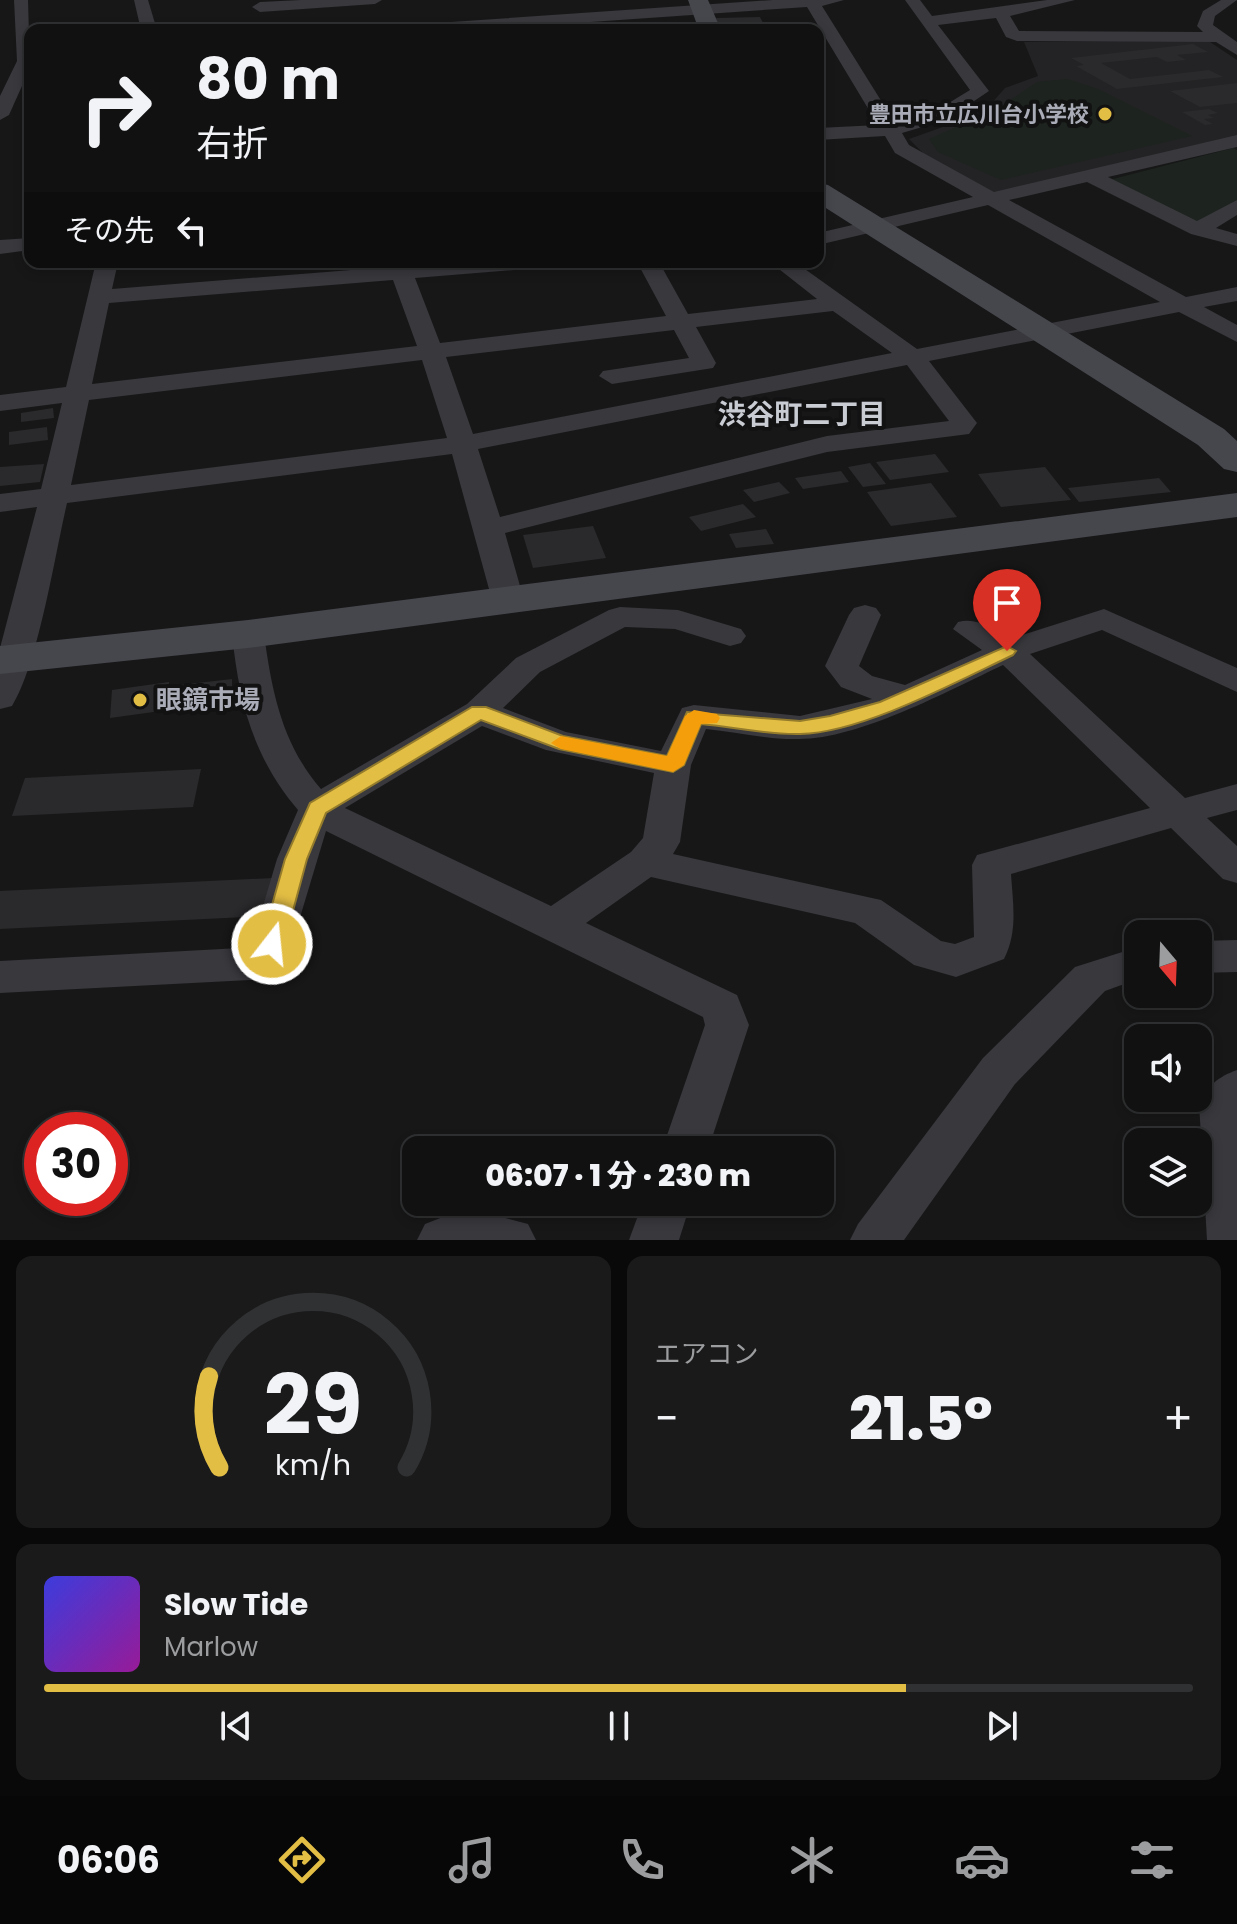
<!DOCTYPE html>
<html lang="ja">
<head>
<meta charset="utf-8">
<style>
	:root { --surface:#111112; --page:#1a1a1b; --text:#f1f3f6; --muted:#9c9d9f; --line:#303132; --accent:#e3be44 }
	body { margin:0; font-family:Poppins,"Noto Sans JP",sans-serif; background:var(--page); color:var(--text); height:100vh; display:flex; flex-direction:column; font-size:30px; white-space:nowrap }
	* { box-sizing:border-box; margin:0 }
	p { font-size:26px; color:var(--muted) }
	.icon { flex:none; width:44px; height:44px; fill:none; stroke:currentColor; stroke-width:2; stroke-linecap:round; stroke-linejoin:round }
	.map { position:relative; height:1240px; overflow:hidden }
	.sheet { display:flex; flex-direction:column; gap:16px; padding:16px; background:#09090a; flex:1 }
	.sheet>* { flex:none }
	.top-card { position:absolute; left:24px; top:24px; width:800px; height:244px; border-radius:16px; box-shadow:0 4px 12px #0003,0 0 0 2px var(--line); background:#111112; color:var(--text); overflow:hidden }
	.needle { width:52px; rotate:161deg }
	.fabs { position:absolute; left:1124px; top:920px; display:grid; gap:16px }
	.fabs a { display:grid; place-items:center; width:88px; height:88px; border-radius:16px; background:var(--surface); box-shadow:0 4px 12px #0003,0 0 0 2px var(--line); font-size:40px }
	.speed { position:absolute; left:24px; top:1112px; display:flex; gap:16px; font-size:40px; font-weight:700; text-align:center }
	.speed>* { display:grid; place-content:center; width:104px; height:104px; border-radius:50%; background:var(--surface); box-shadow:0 4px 12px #0003,0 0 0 2px var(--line); line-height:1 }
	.speed .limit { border:12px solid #d22; background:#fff; color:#111 }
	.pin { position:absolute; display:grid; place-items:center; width:68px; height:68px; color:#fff; margin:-82px -34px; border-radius:50% 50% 50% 0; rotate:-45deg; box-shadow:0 0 8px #0007 }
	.pin .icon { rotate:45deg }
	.me { position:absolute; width:88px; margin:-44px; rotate:16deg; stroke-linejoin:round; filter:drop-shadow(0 0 6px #0008) }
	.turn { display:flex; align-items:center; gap:28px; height:168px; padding:0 40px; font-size:36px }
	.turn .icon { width:104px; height:104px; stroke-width:2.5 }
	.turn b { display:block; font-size:56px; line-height:68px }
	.then { display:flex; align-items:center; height:76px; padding:0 40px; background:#0003; gap:16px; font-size:30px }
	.big { font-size:60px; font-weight:800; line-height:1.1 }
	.sheet .widget { flex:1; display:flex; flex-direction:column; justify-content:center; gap:12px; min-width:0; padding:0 28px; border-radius:16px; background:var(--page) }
	.sheet .dial { align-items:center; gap:0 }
	.dial svg { height:208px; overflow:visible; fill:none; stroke:var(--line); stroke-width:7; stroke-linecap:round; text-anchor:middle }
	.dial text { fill:var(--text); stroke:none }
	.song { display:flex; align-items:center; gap:24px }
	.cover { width:96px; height:96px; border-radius:12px; background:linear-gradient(135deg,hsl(240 70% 55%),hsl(300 70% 35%)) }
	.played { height:8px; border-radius:4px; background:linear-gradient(90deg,var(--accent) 75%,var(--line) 75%) }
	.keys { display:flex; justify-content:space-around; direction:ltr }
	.heat { display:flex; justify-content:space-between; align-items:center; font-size:44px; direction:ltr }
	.sheet .tiles { flex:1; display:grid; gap:16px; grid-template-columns:1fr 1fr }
	.widget:last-child { grid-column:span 2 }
	.trip { position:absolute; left:402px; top:1136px; width:432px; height:80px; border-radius:16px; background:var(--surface); box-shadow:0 4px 12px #0003,0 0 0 2px var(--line); font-weight:800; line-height:80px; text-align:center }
	.tab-bar { display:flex; height:128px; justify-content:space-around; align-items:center; background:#070707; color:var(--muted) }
	.tab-bar .icon { width:56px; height:56px }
	.tab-bar .on { color:var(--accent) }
	.tab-bar b { font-size:36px; color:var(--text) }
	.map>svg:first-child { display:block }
</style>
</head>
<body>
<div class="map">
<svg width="1237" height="1240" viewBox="0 0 1237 1240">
	<rect width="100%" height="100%" fill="#171718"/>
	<path fill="#232325" d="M1207 40 1237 60V138L995 193 928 158 909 139 954 123 990 105 1005 88 1038 76 1024 42Z"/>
	<g fill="#1d231e">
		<path d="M1067 79 1098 89 1192 136 1001 180 938 152 929 139 997 109 1037 82Z"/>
		<path d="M1233 148 1237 150V200L1204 222 1189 220 1109 180Z"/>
	</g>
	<g fill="#2a2a2c">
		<path d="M760 17 764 25H718L716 18Z"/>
		<path d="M805 25 808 30H768L766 26Z"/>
		<path d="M1193 44 1208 52 1177 55 1186 60 1167 62 1157 57 1101 63 1130 79 1209 70 1223 77 1117 89 1076 66 1084 65 1071 58Z"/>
		<path d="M1237 83V103L1200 107 1170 91Z"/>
		<path d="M1209 109 1218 113 1208 115 1214 118 1204 119 1213 124 1205 125 1182 112Z"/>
		<path d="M53 408 54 418 21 422V413Z"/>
		<path d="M47 427 48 440 9 445V432Z"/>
		<path d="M935 454 949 472 890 480 876 462Z"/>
		<path d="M870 463 886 484 863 487 848 467Z"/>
		<path d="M44 464 40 482 0 486V467Z"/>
		<path d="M1045 467 1071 500 1001 507 978 474Z"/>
		<path d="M841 471 849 482 803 489 795 478Z"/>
		<path d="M1159 478 1171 492 1079 502 1068 488Z"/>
		<path d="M779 482 790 493 754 502 743 490Z"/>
		<path d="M931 483 957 517 891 526 867 492Z"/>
		<path d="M743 504 756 517 701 531 689 517Z"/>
		<path d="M593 526 606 558 533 568 523 535Z"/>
		<path d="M766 529 774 544 736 548 729 534Z"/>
		<path d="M232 679V695L179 701 180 685Z"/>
		<path d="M169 682 168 710 110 718 112 690Z"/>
		<path d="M201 769 193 807 12 816 25 778Z"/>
		<path d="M273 878 268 916 0 929V891Z"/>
	</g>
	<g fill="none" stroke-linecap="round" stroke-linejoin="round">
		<g fill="#38383d" fill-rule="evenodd">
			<path d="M14 0H28L30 68 9 115 0 120V96L17 61Z"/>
			<path d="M134 0H148L157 30H141Z"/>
			<path d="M301 0H382L375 4 260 12 252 7 260 2Z"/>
			<path d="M773 0H844L822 6 895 123 934 112 970 90 905 0H920L932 16 1047 0H1075L1010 16 1019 31 1203 32 1197 26 1203 11 1221 0H1237L1215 16 1213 25 1237 42V55L1216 42 1017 41 1006 37 996 18 938 25 989 91 946 120 902 133 909 145 994 192 1237 135V147L1108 177 1197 221 1237 200V215L1216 228 1237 234V246L1191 234 1087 182 1009 200 1186 297 1237 287V301L1204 307 1237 325V342L1179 312 929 361 977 423 969 434 827 452 505 533 524 600 519 607H497L492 600 452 454 67 503C55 555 38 665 12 706L0 709V648L37 507 0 512V494L41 489 62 403 0 411V395L66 387 96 262H118L112 289 389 267 387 262 410 265 538 262 527 269 415 278 440 343 666 316 637 262H659L688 314 817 299 770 262H795L917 349 1160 302 988 205 818 245V233L973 197 895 153 885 136 818 140V128L878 125 807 7 474 30H399L407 25ZM393 280 417 346 92 384 109 303ZM833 311 892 353 473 434 446 357 674 330 689 358 603 371 599 376 612 384 713 368 716 363 696 327ZM422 360 447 438 71 485 89 400ZM907 365 949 421 827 436 500 517 478 449Z"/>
			<path d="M30 238V250L0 254V240Z"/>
			<path d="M865 605 876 608 881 615 859 666 872 676 905 685 982 650 953 629 958 622C978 617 993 629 1010 639L1104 609 1237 668V692L1102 630 1030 654 1185 798 1237 784V810L1207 818 1237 846V883L1223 879 1171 828 1011 874C1013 904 1018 932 1004 959L956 977 914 965 855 923 651 877 586 923 737 995 749 1025 708 1150H662L705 1025 703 1017 326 831 292 944C283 962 269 974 250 980L0 993V961L240 948 254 936 277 859 298 810C253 757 239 702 232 634L237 627 248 624 259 627 264 634C272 692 282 744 321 789L467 704 516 658 609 610 620 607 678 610 741 629 746 636 741 643 730 646 675 629 625 627 540 672 503 708 566 732 661 751 682 708 694 705 800 716 872 699 841 687 825 666 849 615 854 608ZM1003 665 1150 808 977 855 972 865 974 937 955 944 941 941 881 900 673 854 680 842 691 765 706 729C736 732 769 740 799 739 859 739 948 691 1003 665ZM482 726 546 750 654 773 643 838 631 852 551 906 345 808Z"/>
			<path d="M1237 940V972L1198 973V941Z"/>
			<path d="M1138 947V979L1105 991 1015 1084 904 1240H850L858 1224 983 1058 1075 967Z"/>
			<path d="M1237 1070V1240H1207L1199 1103C1208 1085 1218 1077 1237 1070Z"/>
			<path d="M643 1202H691L679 1240H629Z"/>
			<path d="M466 1208 528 1224 536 1240H417L425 1224Z"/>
		</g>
		<g fill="#46474d" fill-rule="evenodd">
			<path d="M688 0H708L721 30H699Z"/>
			<path d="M818 183 828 185 1224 429 1237 441V472L1224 469 1198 445 818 203Z"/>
			<path d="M1237 493V517L248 648 0 674V646L248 620Z"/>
		</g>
	</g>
	<path fill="#e3be44" stroke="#947c2c" stroke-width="2" d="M1007 646 1016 651 1013 655C956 682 862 733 800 734 768 735 733 727 701 724L684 765 673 772 559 749 481 720 326 813 307 859 284 944 280 951H264L261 944 285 859 310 803 472 707H486L563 736 667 756 687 712 800 721 830 716 880 702Z"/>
	<path fill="#f59e0b" d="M694 710 717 714 720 718 717 723 701 724 684 765 673 772 561 749 551 743 561 736 667 756 685 716Z"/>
	<g fill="#e3be44" stroke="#121213" stroke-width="3">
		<circle cx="1105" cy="114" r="8"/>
		<circle cx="140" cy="700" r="8"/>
	</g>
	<g text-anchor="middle" stroke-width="8" stroke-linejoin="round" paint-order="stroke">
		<g font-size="22" font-weight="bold" fill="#aaacb7" stroke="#121213" text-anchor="end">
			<text x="1089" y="122">豊田市立広川台小学校</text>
		</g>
		<g font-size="26" font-weight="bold" fill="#aaacb7" stroke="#121213" text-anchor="start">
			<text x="156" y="709">眼鏡市場</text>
		</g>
		<g font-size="28" font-weight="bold" fill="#caccd4" stroke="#121213">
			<text x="802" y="424">渋谷町二丁目</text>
		</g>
	</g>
</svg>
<div class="fabs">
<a><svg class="needle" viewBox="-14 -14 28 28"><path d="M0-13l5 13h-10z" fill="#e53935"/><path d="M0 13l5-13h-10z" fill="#9c9d9f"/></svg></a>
<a><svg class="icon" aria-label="sound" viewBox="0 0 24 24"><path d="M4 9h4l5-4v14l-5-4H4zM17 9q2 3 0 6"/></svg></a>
<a><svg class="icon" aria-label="layers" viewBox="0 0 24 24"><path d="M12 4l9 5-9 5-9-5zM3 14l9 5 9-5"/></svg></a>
</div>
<div class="speed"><div class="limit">30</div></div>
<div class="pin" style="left:1007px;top:651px;background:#d93025"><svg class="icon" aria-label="arrive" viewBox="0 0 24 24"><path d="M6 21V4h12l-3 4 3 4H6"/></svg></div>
<svg class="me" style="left:272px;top:944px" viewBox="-20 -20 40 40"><circle r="17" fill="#e3be44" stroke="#fff" stroke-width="3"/><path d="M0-11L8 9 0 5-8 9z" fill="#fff"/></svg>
<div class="trip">06:07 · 1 分 · 230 m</div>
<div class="top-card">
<div class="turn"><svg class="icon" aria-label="right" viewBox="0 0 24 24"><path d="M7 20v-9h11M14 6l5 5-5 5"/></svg><div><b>80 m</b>右折</div></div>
<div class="then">その先<svg class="icon" aria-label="left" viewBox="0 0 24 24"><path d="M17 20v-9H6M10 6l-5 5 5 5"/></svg></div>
</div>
</div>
<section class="sheet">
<div class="tiles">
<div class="widget dial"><svg viewBox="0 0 100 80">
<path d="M14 69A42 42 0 1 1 86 69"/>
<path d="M14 69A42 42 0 0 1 10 34" stroke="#e3be44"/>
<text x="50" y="56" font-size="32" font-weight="700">29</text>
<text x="50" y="72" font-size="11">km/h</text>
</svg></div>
<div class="widget"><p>エアコン</p>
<div class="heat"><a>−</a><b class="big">21.5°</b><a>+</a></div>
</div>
<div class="widget">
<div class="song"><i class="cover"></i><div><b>Slow Tide</b><p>Marlow</p></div></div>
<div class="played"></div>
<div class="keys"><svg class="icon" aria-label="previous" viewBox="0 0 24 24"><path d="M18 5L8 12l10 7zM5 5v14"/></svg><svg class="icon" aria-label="pause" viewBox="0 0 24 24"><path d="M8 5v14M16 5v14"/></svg><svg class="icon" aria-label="next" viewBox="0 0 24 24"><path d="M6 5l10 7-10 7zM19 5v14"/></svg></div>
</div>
</div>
</section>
<nav class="tab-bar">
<b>06:06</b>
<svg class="icon on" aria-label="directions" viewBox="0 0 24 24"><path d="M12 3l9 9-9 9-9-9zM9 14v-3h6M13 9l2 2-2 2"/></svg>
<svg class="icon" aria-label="music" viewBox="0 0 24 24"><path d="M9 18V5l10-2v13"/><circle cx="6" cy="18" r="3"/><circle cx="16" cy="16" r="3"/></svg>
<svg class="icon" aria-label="phone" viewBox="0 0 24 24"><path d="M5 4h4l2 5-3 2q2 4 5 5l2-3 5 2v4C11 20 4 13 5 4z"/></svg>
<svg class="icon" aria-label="climate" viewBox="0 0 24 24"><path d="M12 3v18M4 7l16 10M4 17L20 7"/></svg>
<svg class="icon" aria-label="car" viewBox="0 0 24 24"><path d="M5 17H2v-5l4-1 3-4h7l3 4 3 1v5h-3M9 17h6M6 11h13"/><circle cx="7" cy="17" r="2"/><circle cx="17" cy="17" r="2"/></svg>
<svg class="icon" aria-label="filters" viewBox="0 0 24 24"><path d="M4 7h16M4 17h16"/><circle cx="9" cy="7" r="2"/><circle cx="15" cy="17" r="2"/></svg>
</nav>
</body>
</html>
